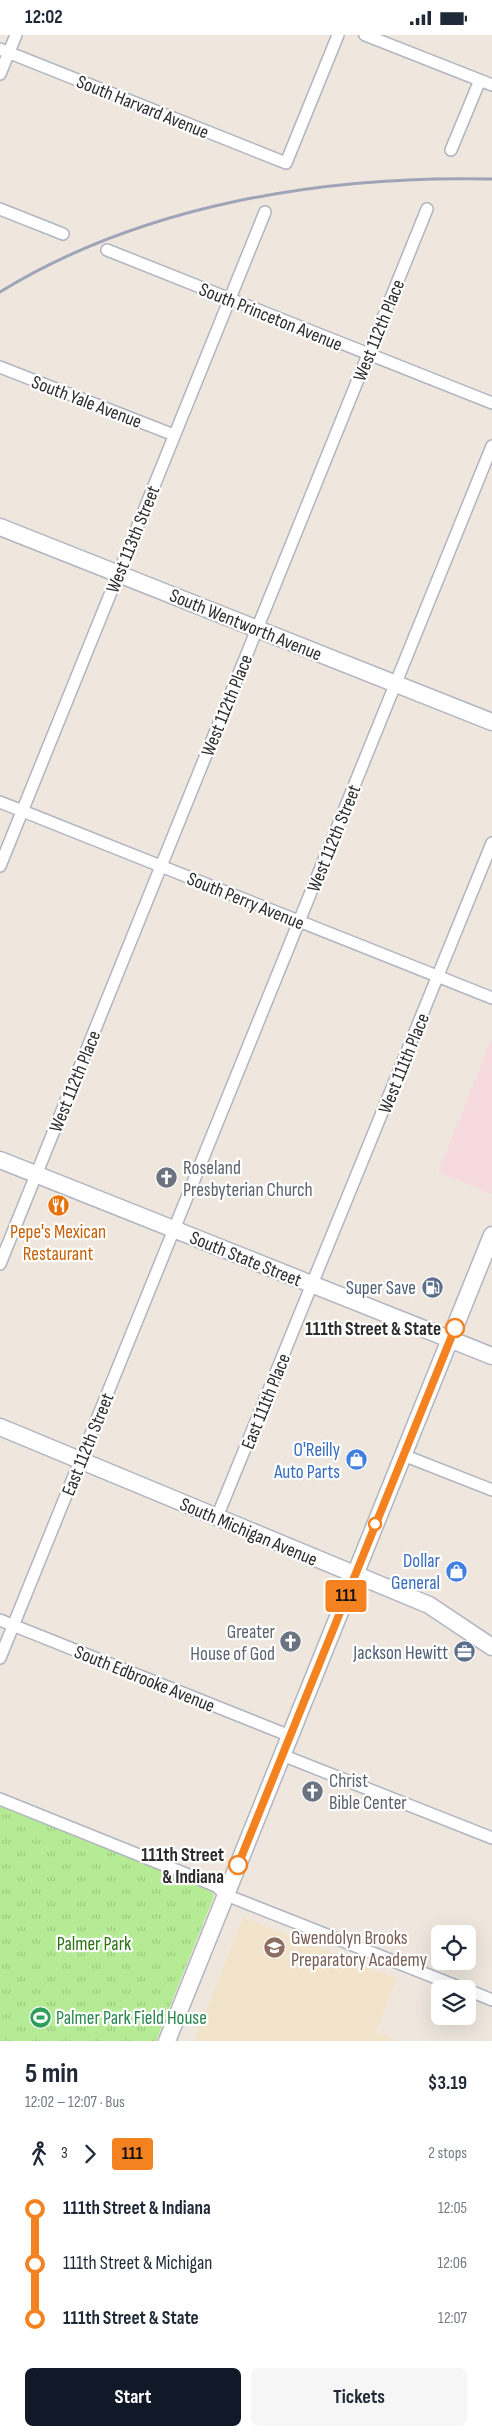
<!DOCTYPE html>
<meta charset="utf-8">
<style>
body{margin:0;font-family:"Sofia Sans Condensed",sans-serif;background:#f6f6f7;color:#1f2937;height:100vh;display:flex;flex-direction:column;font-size:19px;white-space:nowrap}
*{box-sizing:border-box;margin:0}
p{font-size:16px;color:#747a83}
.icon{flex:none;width:28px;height:28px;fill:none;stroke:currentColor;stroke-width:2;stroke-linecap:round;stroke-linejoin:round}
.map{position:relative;height:2006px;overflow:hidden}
.side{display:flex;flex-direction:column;background:#fff;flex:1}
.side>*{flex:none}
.badge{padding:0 10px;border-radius:4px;font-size:18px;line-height:32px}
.controls{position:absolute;left:431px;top:1890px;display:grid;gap:10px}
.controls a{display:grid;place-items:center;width:45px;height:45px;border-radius:8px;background:#fff;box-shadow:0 5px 20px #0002;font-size:25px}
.map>.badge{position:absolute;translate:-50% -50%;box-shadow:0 0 0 2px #fff}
.legs{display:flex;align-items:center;gap:8px;height:55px;padding:0 25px;font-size:16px}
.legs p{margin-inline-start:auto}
.headline{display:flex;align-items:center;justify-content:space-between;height:85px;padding:0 25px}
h1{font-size:28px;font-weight:700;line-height:38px}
.primary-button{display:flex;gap:10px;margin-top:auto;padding:10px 25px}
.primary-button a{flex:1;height:58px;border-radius:8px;background:#111827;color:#fff;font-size:20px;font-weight:700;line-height:58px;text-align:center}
.primary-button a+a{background:#f6f6f7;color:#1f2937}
ul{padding:0 25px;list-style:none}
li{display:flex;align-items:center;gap:18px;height:55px;font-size:19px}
li i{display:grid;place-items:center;width:8px;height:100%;margin:0 6px;background:currentColor}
li i::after{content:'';width:12px;height:12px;margin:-6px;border:4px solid;border-radius:50%;background:#fff}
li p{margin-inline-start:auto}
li:first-child i{background:linear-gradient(#0000 50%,currentColor 0)}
li:last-child i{background:linear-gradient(currentColor 50%,#0000 0)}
.status{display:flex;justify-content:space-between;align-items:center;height:35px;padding:0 25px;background:#fff;direction:ltr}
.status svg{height:14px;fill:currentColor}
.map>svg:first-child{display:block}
.education{fill:#f2e4cb}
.medical{fill:#f6dadd}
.park{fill:url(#park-tufts)}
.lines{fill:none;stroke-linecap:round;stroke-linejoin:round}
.street-casing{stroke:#b1b5c1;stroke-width:14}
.secondary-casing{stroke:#b1b5c1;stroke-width:19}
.street{stroke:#fff;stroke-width:11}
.secondary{stroke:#fff;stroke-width:16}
.rail{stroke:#9fa4b8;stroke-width:3}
.line-1-casing{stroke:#fff;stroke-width:11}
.line-1{stroke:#f58220;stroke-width:8}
.stop-1-dot{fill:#fff;stroke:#f58220;stroke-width:2.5}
.labels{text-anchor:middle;stroke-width:4.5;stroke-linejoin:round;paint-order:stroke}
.street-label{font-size:19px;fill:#2c2c2c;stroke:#fff}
.worship-label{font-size:19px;fill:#5b616d;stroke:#fff;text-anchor:start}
.food-label{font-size:19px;fill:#c56008;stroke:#fff}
.service-label{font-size:19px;fill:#4e5e75;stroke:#fff;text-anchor:end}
.stop-label{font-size:19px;font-weight:bold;fill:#2c2c2c;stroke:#fff;text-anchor:end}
.shop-label{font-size:19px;fill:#366cbe;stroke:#fff;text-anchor:end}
.education-label{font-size:19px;fill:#785e54;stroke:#fff;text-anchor:start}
.park-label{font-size:19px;fill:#2b7213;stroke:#fff}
.leisure-label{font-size:19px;fill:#27864d;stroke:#fff;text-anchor:start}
</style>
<div class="status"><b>12:02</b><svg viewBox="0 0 49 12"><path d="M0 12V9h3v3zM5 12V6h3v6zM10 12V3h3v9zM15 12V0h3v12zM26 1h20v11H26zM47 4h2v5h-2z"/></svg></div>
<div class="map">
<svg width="492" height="2006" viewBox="0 0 492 2006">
<defs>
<pattern id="park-tufts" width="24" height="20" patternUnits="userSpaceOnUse" patternTransform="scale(1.25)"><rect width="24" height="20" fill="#b6eb95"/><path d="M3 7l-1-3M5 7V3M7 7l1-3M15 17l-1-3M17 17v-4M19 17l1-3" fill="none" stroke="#9dca81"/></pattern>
</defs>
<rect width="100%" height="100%" fill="#efe7dd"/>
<path class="education" d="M243,1882L397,1944L376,1997L398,2006H194Z"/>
<path class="medical" d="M492,1003V1159L438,1137Z"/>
<path class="park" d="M0,1770L211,1855L214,1861L211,1869L156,2006H0Z"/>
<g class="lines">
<defs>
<path id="street" d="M365,0L492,50
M0,14L286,128L338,0
M0,39L16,0
M451,115L480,45
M0,174L63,199
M107,215L492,368
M0,332L174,400
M0,767L492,963
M0,831L265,177
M0,1229L427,174
M403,1420L492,1455
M217,1482L492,808
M0,1585L290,1701
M0,1623L492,411
M282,1720L492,1803
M0,1764L216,1851L226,1860L464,1954
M468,1955L492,1965"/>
<path id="secondary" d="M0,492L492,687
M0,1125L492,1321
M0,1392L429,1570L492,1612
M167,2006L492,1200"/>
</defs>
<use href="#street" class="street-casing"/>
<use href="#secondary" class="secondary-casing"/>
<use href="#street" class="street"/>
<use href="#secondary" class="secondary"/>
<path class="rail" d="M0,257C143,169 326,140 492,144"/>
</g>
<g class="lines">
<defs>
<path id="line-1" d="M238,1830L455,1293"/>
</defs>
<use href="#line-1" class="line-1-casing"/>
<use href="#line-1" class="line-1"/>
</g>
<defs>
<symbol id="church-disc" viewBox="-11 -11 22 22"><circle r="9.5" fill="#6b7280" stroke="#fff"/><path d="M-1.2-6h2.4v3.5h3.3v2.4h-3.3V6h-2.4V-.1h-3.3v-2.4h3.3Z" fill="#fff"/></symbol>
<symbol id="restaurant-disc" viewBox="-11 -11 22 22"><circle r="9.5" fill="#e8710a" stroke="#fff"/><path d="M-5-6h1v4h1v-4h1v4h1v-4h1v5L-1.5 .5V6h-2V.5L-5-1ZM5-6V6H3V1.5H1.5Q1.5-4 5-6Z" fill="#fff"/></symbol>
<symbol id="fuel-disc" viewBox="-11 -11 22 22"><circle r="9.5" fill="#5c6f8a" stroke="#fff"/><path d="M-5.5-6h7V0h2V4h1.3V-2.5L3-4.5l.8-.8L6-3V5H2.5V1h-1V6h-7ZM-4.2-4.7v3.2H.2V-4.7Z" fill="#fff"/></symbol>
<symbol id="shop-disc" viewBox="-11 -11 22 22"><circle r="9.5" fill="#3f7fe0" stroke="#fff"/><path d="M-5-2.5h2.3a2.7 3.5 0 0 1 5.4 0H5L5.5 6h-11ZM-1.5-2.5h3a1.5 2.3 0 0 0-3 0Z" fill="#fff"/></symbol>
<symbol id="office-disc" viewBox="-11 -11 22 22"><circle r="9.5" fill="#5c6f8a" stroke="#fff"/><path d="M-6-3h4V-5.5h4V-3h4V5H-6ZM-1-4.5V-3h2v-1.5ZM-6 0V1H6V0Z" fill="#fff"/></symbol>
<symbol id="school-disc" viewBox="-11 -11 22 22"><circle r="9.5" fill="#8d6e63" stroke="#fff"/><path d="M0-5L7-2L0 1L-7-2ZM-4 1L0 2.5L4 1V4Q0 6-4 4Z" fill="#fff"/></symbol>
<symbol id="stadium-disc" viewBox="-11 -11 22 22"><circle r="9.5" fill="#2e9e5b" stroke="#fff"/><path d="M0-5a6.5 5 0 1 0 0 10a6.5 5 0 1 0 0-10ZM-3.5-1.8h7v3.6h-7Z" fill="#fff"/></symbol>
</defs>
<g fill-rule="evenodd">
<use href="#church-disc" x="154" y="1130" width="25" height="25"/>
<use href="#restaurant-disc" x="46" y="1158" width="25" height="25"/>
<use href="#fuel-disc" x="420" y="1240" width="25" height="25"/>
<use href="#shop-disc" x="344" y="1412" width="25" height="25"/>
<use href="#shop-disc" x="444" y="1524" width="25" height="25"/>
<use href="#church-disc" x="278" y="1594" width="25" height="25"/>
<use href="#office-disc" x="452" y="1604" width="25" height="25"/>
<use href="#church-disc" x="300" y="1744" width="25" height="25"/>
<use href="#school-disc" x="262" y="1900" width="25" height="25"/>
<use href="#stadium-disc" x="28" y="1970" width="25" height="25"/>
</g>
<g class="stop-1-dot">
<circle cx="455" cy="1293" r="9"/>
<circle cx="375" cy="1489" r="6"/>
<circle cx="238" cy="1830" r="9"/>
</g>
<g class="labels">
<g class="street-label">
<text transform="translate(143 71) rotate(22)" y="7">South Harvard Avenue</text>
<text transform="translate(271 281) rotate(22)" y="7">South Princeton Avenue</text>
<text transform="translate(378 295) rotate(-68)" y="7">West 112th Place</text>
<text transform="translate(87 366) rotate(21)" y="7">South Yale Avenue</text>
<text transform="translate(132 504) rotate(-68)" y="7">West 113th Street</text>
<text transform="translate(246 589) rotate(22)" y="7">South Wentworth Avenue</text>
<text transform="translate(226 670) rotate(-68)" y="7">West 112th Place</text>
<text transform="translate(333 803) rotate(-68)" y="7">West 112th Street</text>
<text transform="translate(246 865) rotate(22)" y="7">South Perry Avenue</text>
<text transform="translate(403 1028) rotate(-68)" y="7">West 111th Place</text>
<text transform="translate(74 1046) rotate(-68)" y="7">West 112th Place</text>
<text transform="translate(246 1223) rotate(22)" y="7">South State Street</text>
<text transform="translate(265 1366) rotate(-68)" y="7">East 111th Place</text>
<text transform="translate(87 1409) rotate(-68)" y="7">East 112th Street</text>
<text transform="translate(249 1496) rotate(23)" y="7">South Michigan Avenue</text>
<text transform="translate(145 1643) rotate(22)" y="7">South Edbrooke Avenue</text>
</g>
<g class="worship-label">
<text x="183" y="1139">Roseland<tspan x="183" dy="22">Presbyterian Church</tspan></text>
<text x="275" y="1603" text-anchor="end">Greater<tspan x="275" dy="22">House of God</tspan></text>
<text x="329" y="1752">Christ<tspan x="329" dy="22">Bible Center</tspan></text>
</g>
<g class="food-label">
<text x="58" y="1203">Pepe's Mexican<tspan x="58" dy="22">Restaurant</tspan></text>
</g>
<g class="service-label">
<text x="416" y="1259">Super Save</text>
<text x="448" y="1624">Jackson Hewitt</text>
</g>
<g class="stop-label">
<text x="441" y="1300">111th Street &amp; State</text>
<text x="224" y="1826">111th Street<tspan x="224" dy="22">&amp; Indiana</tspan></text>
</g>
<g class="shop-label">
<text x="340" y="1421">O'Reilly<tspan x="340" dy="22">Auto Parts</tspan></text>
<text x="440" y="1532">Dollar<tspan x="440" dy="22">General</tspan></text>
</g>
<g class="education-label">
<text x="291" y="1909">Gwendolyn Brooks<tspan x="291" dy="22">Preparatory Academy</tspan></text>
</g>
<g class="park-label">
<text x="94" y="1915">Palmer Park</text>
</g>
<g class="leisure-label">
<text x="56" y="1989">Palmer Park Field House</text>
</g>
</g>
</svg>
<div class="controls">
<a><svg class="icon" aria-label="locate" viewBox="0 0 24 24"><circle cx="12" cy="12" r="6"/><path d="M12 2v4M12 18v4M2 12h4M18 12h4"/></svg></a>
<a><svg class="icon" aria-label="layers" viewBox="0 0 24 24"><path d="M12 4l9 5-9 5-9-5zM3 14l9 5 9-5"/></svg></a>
</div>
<b class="badge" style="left:346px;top:1561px;background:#f58220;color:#111">111</b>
</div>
<section class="side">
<div class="headline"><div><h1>5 min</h1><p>12:02 – 12:07 · Bus</p></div><b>$3.19</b></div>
<div class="legs"><svg class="icon" aria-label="walk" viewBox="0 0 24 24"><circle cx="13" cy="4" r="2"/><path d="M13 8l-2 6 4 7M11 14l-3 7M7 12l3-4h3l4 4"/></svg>3<svg class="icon" aria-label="forward" viewBox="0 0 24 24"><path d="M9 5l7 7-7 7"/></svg><b class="badge" style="background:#f58220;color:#111">111</b><p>2 stops</p></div>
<ul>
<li><i style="color:#f58220"></i><b>111th Street &amp; Indiana</b><p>12:05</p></li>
<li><i style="color:#f58220"></i><span>111th Street &amp; Michigan</span><p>12:06</p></li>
<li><i style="color:#f58220"></i><b>111th Street &amp; State</b><p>12:07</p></li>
</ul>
<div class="primary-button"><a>Start</a><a>Tickets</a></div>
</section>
